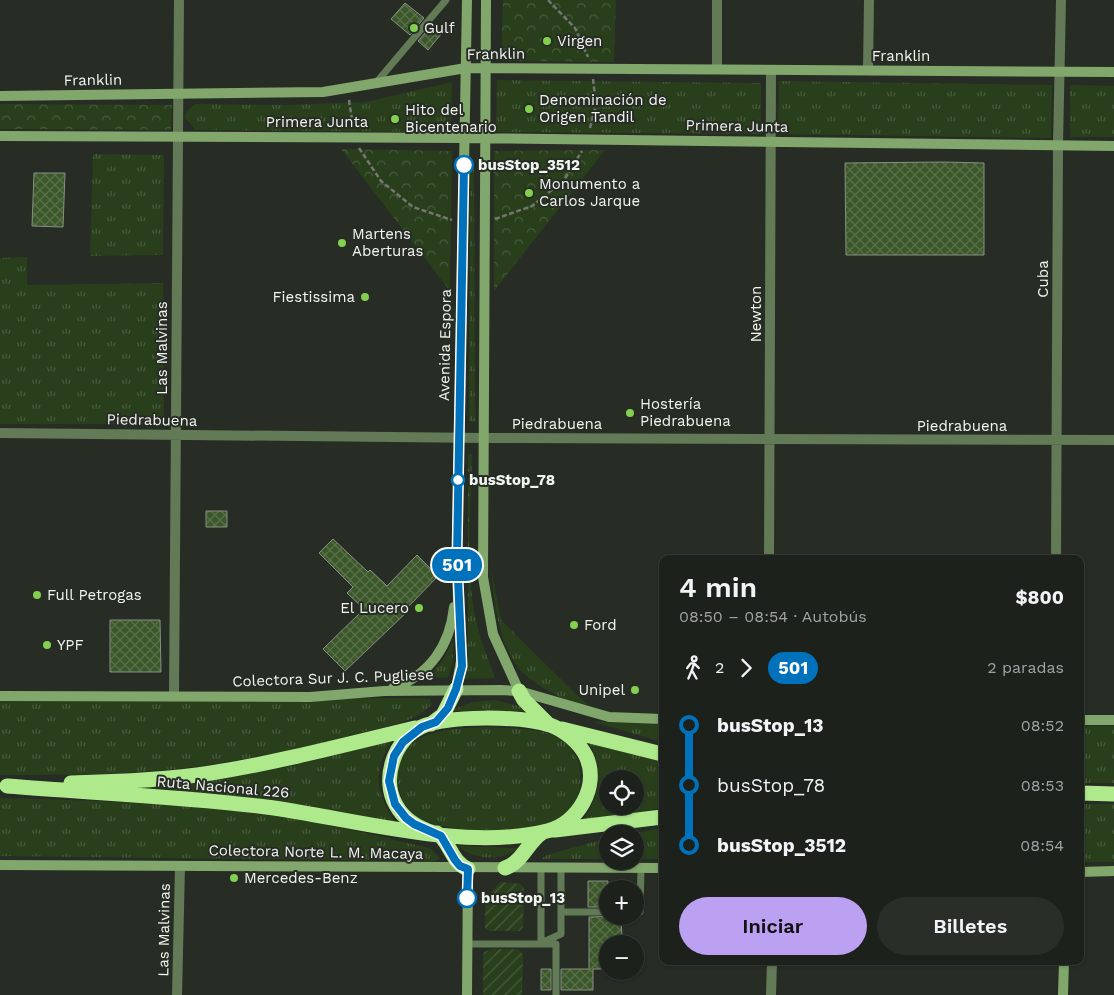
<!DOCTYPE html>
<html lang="es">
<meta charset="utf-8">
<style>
body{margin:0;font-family:"Work Sans",sans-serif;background:#2a2e29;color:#f1f3f6;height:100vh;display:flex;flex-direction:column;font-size:19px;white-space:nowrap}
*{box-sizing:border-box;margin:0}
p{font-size:16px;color:#a0a3a3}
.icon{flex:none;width:28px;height:28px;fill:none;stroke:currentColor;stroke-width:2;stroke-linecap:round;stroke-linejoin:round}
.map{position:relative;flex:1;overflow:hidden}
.sheet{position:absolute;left:659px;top:555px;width:425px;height:410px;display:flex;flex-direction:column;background:#1d211c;border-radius:10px;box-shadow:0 1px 4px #0004,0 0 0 1px #3b3e3b}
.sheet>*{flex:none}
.badge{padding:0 10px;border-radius:16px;font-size:18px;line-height:32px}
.buttons{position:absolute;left:599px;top:770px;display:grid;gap:10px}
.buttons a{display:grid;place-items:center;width:45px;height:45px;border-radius:50%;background:#1d211c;box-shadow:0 1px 4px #0004,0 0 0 1px #3b3e3b;font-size:25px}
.map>.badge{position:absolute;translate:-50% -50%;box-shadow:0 0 0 2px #fff}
.legs{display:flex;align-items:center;gap:8px;height:55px;padding:0 20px;font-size:16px}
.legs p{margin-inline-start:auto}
.summary{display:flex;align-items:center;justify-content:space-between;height:85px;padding:0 20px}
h1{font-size:28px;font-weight:600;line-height:38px}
.button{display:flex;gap:10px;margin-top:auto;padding:10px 20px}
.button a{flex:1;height:58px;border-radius:30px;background:#bca0f2;color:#111;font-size:20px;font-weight:600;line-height:58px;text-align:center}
.button a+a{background:#2a2e29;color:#f1f3f6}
ul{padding:0 20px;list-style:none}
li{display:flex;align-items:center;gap:18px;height:60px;font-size:19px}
li i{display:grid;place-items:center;width:8px;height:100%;margin:0 6px;background:currentColor}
li i::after{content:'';width:12px;height:12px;margin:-6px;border:4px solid;border-radius:50%;background:#1d211c}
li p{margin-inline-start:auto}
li:first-child i{background:linear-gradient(#0000 50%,currentColor 0)}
li:last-child i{background:linear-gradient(currentColor 50%,#0000 0)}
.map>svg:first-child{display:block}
.grass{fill:url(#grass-tufts);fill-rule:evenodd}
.forest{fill:url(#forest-crowns)}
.garden{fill:url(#garden-furrows)}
.building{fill:url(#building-cross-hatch);stroke:#888e85}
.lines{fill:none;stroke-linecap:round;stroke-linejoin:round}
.path{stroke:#727771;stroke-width:2.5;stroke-dasharray:5 2.5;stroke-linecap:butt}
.lane{stroke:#627a55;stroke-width:7}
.street{stroke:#627a55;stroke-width:10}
.secondary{stroke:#81a76c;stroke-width:10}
.highway{stroke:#aeea8c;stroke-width:15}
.line-1-casing{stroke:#fff;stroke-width:11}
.line-1{stroke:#0072bc;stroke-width:8}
.poi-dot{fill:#83d04f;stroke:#272c25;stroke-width:2}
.stop-1-dot{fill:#fff;stroke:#0072bc;stroke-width:2.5}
.labels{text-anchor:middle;stroke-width:4;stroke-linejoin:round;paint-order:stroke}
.poi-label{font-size:15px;fill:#f1f5f0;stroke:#272c25;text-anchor:start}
.street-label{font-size:15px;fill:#f1f5f0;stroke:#272c25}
.stop-label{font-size:15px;font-weight:bold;fill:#f1f5f0;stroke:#272c25;text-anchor:start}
</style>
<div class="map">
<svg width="1114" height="995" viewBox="0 0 1114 995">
<defs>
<pattern id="grass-tufts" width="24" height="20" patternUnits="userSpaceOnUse" patternTransform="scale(1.25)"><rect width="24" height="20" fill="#293f1c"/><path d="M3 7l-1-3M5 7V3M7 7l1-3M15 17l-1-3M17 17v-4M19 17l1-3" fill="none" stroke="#485b3d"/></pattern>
<pattern id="forest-crowns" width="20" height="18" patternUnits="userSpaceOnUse" patternTransform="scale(1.25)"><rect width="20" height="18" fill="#293f1c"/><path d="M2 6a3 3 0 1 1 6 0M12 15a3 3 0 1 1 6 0" fill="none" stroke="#485b3d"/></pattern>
<pattern id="garden-furrows" width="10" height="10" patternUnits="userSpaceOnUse" patternTransform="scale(1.25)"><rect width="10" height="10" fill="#293f1c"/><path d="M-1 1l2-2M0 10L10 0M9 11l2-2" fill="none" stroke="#485b3d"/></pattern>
<pattern id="building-cross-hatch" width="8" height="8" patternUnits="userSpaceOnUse" patternTransform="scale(1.25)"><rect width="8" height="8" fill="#3c582b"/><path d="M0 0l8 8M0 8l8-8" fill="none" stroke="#59714a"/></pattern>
</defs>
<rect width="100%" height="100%" fill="#272c25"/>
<path class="grass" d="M497,80L761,83V134L496,132Z
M779,81L1052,85L1051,138L778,134Z
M452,82L451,132L196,130L185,118L187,111L195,104L284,105L366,102Z
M1070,85L1114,86V137H1070Z
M93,154L164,155L163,255L90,256Z
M470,162H474L475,422L469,421Z
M27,257V285L163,283L164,424H0V258Z
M468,454H472C471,507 465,564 475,616C479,637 488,658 495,678L463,679L468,653Z
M492,573L501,620L581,699L588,704C577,706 566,700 556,695C544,688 531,681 521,671C501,649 493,602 492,573Z
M453,641V662L448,678L429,677L443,660Z
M421,698L430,699L432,704C416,723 382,727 360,733C310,747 258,757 208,765C140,775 69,775 0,775V700Z
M495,700L519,706L529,711H450L472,702Z
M594,722L662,724V742Z
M1080,726H1114V783H1080Z
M494,727C513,729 537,728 555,736C588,751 590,802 557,819C528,834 442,835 416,816C405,808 400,796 398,783C392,727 456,728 494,727Z
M587,740L662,761V808L582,822C600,796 606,768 587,740ZM608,779H635V806H608Z
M391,741C372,777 376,790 395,823L123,788L228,777L283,768Z
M0,798C84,800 170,803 254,813C310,820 366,833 421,846L431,849L440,858L435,861L0,856Z
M1080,804H1114V862H1080Z
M662,828V859H635V834H631Z
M607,838V859H541L547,855Z
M457,846L519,848C499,862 476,860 457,846Z"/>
<path class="forest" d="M503,0H616L614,62L501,61Z
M0,104L172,105L171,130L0,129Z
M341,149L452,151L450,291Z
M605,150L494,291V151Z"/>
<path class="garden" d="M500,882L521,884L524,888L523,927L520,931H489L485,928V899Z
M492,949H518L523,954L522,995H483V957L484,952Z"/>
<path class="building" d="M405,3L424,18L410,35L391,19Z
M432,25L442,33L428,50L418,41Z
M943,162L984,163V255H846L845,163Z
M34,173H65L63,227L32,226Z
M206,511H227V527H206Z
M333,539L368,572L370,570L387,586L417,555L438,576L408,607L410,609L345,671L323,649L364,609L347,593L353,587L319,553Z
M110,620H160L161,672H110Z
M588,881H608V907H588Z
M621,916L622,939H618V944H608V969H593V990H561V969H589V917Z
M541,969H551V990H541Z"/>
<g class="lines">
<path class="path" d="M548,0L575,28L588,57
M349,100L353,126
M590,128L596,105L593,79
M359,148L381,181L413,207L452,220
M495,219L532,206L564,180L582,151"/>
<path class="lane" d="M375,84L446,0
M541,868V943L561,934V868
M561,912H608
M635,912H640L641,868
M467,944H556V995"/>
<path class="street" d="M717,69V0
M868,70L869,0
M0,433L485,438L1114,440
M769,559L771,70
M1056,559L1058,145L1061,0
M174,696L179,0
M177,995L180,866
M771,995L772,961"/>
<path class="secondary" d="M486,0L483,577L493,634L519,691
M0,96L323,92L466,68L1114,72
M0,136L464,138L1114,146
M393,688C430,675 450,645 454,607
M456,689L462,655L458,602L457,557L467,0
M0,696L310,697L384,691L501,690L519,691L609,717L662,719
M1080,720H1114
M0,865L662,868
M1080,872L1114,871
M467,995L468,869
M1063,995L1064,961"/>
<path class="highway" d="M519,691L524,700L548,724
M431,724L443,715L456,689
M562,729L662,754
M71,783C118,782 165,780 211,773C280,762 348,744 415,728
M7,786C93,793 180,796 266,807C351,818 463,852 547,831C578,824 600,786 586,756C579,742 564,730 550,725C522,716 448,715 421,727C394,740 381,779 396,805C404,820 418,828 434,833
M1080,793L1114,794
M555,830L662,817
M437,833C451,843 451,862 468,869
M505,868C522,863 528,841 543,832"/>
</g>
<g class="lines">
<defs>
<path id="line-1" d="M464,165L457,557L462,666L456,689L448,708L436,722L422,727L403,742L394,756L389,781L395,804L406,818L414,824L441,836L455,860L460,866L468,869L467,898"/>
</defs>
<use href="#line-1" class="line-1-casing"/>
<use href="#line-1" class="line-1"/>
</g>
<g class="poi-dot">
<circle cx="414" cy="28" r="5"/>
<circle cx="547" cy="41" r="5"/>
<circle cx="529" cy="109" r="5"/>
<circle cx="395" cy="119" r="5"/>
<circle cx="529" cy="193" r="5"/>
<circle cx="342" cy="243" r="5"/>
<circle cx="365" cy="297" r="5"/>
<circle cx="630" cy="413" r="5"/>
<circle cx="37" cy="595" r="5"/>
<circle cx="419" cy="608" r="5"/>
<circle cx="574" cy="625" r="5"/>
<circle cx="47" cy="645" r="5"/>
<circle cx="635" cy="690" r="5"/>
<circle cx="234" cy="878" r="5"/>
</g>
<g class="stop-1-dot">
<circle cx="464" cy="165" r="9"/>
<circle cx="458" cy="480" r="6"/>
<circle cx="467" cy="898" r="9"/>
</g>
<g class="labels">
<g class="poi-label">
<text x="424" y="33">Gulf</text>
<text x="557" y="46">Virgen</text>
<text x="539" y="105">Denominación de<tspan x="539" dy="17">Origen Tandil</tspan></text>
<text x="405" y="115">Hito del<tspan x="405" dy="17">Bicentenario</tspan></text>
<text x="539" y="189">Monumento a<tspan x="539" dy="17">Carlos Jarque</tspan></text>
<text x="352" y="239">Martens<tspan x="352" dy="17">Aberturas</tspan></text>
<text x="355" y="302" text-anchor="end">Fiestissima</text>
<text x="640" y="409">Hostería<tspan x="640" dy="17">Piedrabuena</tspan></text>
<text x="47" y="600">Full Petrogas</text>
<text x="409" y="613" text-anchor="end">El Lucero</text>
<text x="584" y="630">Ford</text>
<text x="57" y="650">YPF</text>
<text x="625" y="695" text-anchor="end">Unipel</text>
<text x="244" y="883">Mercedes-Benz</text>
</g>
<g class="street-label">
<text transform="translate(496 54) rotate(-1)" y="5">Franklin</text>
<text x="901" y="61">Franklin</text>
<text transform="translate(93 80) rotate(-1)" y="5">Franklin</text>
<text x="317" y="127">Primera Junta</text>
<text transform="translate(737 126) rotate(1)" y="5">Primera Junta</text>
<text transform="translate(1043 279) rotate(-90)" y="5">Cuba</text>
<text transform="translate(756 314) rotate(-90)" y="5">Newton</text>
<text transform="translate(445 345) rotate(-89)" y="5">Avenida Espora</text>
<text transform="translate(162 348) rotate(-90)" y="5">Las Malvinas</text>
<text transform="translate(152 420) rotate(1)" y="5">Piedrabuena</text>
<text x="557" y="429">Piedrabuena</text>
<text x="962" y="431">Piedrabuena</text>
<text transform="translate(333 678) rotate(-2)" y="5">Colectora Sur J. C. Pugliese</text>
<text transform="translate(223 787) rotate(5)" y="5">Ruta Nacional 226</text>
<text transform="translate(316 852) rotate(1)" y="5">Colectora Norte L. M. Macaya</text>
<text transform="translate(164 930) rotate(-89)" y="5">Las Malvinas</text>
</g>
<g class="stop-label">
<text x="478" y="170">busStop_3512</text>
<text x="469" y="485">busStop_78</text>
<text x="481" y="903">busStop_13</text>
</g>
</g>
</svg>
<div class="buttons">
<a><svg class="icon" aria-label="locate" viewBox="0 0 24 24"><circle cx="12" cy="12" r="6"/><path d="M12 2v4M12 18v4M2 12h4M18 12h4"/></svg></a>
<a><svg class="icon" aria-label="layers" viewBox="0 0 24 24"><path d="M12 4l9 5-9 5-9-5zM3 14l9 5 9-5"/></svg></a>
<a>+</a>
<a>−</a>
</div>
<b class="badge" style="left:457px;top:565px;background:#0072bc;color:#fff">501</b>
<section class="sheet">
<div class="summary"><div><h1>4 min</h1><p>08:50 – 08:54 · Autobús</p></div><b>$800</b></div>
<div class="legs"><svg class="icon" aria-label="walk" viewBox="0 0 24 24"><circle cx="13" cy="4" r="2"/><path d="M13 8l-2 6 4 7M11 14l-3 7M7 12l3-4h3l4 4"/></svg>2<svg class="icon" aria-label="forward" viewBox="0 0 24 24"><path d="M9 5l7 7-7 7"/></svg><b class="badge" style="background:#0072bc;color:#fff">501</b><p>2 paradas</p></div>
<ul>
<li><i style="color:#0072bc"></i><b>busStop_13</b><p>08:52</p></li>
<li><i style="color:#0072bc"></i><span>busStop_78</span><p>08:53</p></li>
<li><i style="color:#0072bc"></i><b>busStop_3512</b><p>08:54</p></li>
</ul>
<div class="button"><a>Iniciar</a><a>Billetes</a></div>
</section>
</div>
